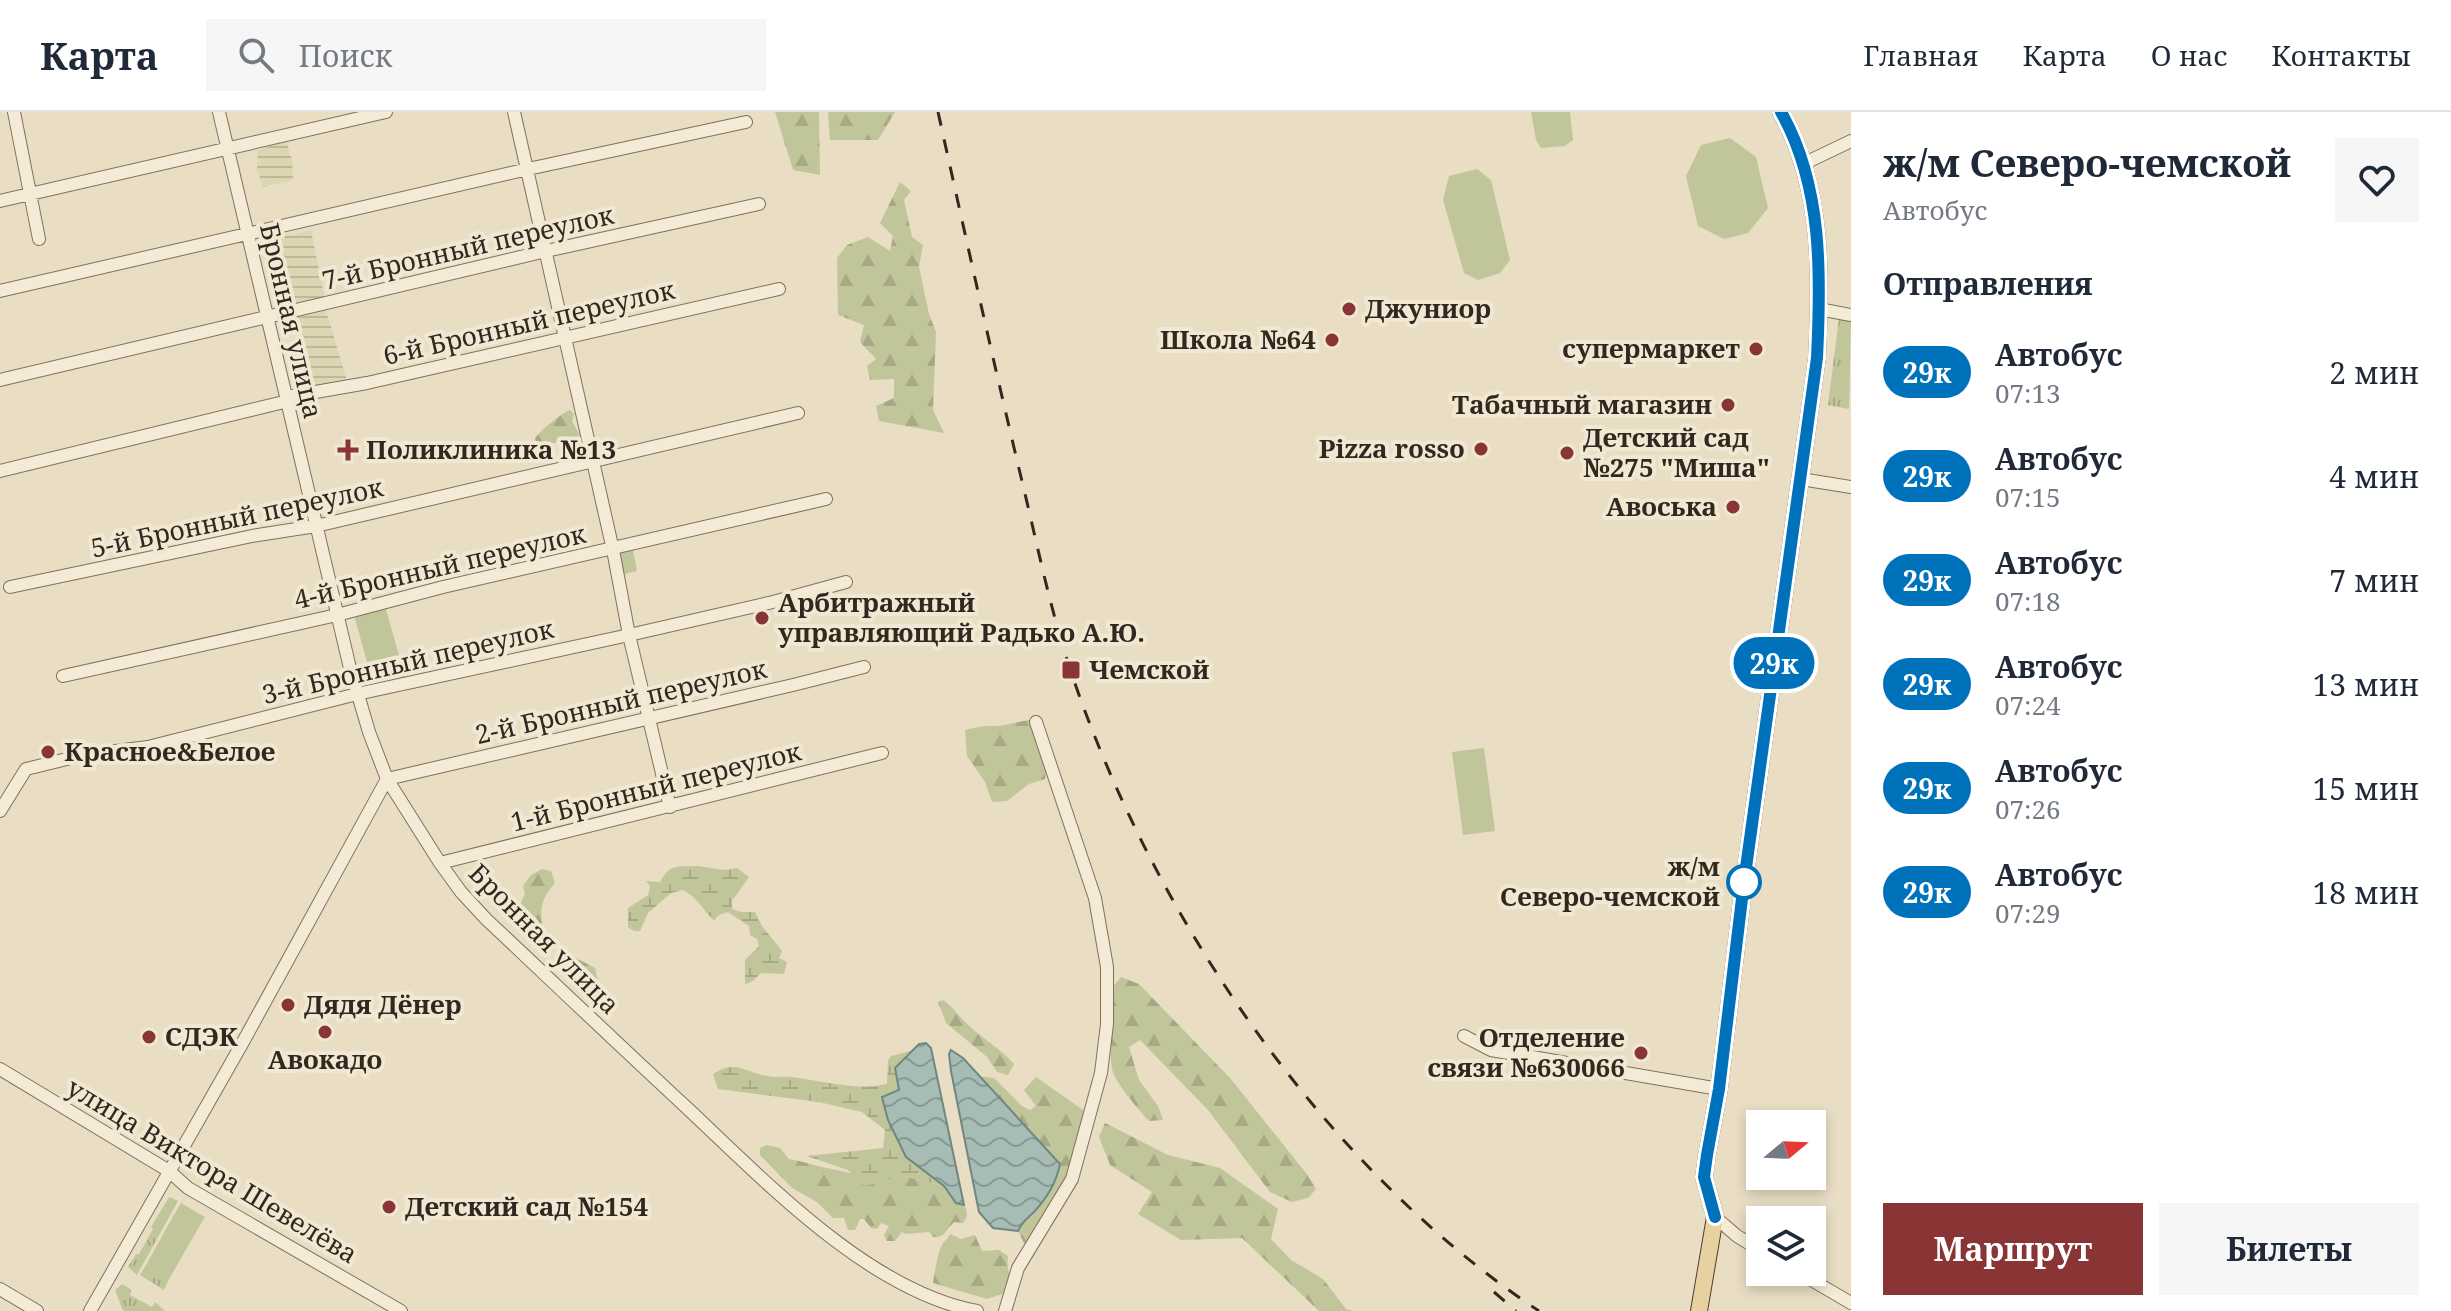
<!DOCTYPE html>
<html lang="ru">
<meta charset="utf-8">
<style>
body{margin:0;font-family:"Noto Serif",serif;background:#f6f6f7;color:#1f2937;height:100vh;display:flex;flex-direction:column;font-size:30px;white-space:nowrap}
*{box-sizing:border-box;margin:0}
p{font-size:26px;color:#747a83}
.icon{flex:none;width:44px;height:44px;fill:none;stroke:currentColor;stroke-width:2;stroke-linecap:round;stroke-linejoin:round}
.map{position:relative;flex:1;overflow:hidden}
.drawer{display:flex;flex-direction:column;background:#fff;width:600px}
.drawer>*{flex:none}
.badge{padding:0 16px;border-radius:26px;font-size:28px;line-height:52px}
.needle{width:52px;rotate:71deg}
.controls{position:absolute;left:1746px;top:998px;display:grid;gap:16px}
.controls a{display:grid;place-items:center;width:80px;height:80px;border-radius:0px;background:#fff;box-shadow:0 4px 12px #0003;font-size:40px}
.map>.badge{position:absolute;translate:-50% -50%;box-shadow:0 0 0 4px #fff}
h2{padding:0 32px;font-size:30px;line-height:72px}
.round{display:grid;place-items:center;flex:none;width:84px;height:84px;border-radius:0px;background:#f6f6f7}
.head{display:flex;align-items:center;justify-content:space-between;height:136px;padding:0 32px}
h1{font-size:38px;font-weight:700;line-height:60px}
.primary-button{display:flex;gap:16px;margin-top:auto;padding:16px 32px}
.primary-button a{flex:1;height:92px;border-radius:0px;background:#893435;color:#fff;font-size:32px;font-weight:700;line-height:92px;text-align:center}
.primary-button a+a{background:#f6f6f7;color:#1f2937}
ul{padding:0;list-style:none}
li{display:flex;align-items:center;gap:24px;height:104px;padding:0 32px}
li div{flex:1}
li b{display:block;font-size:30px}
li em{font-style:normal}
li .badge{min-width:88px;font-weight:700;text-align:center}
header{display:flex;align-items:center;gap:48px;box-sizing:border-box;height:112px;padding:0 40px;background:#fff;border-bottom:2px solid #e0e1e3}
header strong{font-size:38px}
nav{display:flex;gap:44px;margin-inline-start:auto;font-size:28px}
.search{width:560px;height:72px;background:#f6f6f7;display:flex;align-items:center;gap:20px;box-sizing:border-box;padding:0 28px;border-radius:0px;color:#747a83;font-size:30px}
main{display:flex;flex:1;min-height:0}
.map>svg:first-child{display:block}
.farmland{fill:url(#farmland-rules)}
.grass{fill:url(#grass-tufts)}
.forest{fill:url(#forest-firs)}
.wetland{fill:url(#wetland-marsh)}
.green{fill:#c1c59a}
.water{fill:url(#water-waves);stroke:#6e8982;stroke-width:2}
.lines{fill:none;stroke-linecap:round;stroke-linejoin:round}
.minor-casing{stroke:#81705d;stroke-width:14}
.major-casing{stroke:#4f3f31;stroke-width:18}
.minor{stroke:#f4ebd7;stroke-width:12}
.major{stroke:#e8d1a0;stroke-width:16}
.rail{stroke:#33281f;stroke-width:3;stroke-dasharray:14 14;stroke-linecap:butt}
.line-casing{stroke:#fff;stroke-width:18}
.line{stroke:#0072bc;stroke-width:12}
.poi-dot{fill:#893435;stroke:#f1e8d3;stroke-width:3}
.stop-dot{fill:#fff;stroke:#0072bc;stroke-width:4}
.labels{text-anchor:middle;stroke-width:8;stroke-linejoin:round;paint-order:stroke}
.street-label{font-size:26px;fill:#33281f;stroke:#f1e8d3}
.poi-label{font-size:26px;font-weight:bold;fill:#33281f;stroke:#f1e8d3;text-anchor:start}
.stop-label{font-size:26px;font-weight:bold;fill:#33281f;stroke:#f1e8d3;text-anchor:end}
</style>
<header>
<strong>Карта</strong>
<div class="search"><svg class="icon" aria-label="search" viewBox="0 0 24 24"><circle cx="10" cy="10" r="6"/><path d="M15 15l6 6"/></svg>Поиск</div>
<nav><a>Главная</a><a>Карта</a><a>О нас</a><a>Контакты</a></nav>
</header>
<main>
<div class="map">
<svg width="1851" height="1199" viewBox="0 0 1851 1199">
<defs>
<pattern id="farmland-rules" width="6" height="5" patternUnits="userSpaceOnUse" patternTransform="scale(2)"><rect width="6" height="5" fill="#ddd6b3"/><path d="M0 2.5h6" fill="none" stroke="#beb89a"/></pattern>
<pattern id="grass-tufts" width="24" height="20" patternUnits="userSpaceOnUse" patternTransform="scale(2)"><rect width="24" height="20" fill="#c1c59a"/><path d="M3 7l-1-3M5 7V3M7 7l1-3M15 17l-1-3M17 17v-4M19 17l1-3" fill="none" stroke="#a6a984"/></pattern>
<pattern id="forest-firs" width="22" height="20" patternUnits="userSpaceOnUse" patternTransform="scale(2)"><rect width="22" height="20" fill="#c1c59a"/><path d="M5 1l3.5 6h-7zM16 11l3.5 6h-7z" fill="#a6a984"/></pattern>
<pattern id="wetland-marsh" width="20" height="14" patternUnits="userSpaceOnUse" patternTransform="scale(2)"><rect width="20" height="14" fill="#c1c59a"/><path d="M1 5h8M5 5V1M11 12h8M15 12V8" fill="none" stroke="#a6a984"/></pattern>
<pattern id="water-waves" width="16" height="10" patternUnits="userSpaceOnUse" patternTransform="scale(2)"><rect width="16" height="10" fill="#a6bcb5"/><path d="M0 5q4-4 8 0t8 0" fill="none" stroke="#889993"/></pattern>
</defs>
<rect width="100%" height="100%" fill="#e9ddc4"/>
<path class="farmland" d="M286,29L292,48L293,68L263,75L257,57L258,38Z
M311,118L325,187L289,196L274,134L277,126Z
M326,198L347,269L310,276L304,268L293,209L298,205Z"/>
<path class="grass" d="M1839,206L1851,208L1849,297L1828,293Z
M169,1085L178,1089L137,1163L128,1155L136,1142H139L153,1117L151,1115Z
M181,1091L205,1105L199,1115L175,1101Z
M146,1153L169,1167L164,1178L140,1163Z
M122,1172L132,1178L130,1183L152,1195L155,1190L165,1199H123L115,1178Z"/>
<path class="forest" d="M775,0H819L820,63L793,58Z
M828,0H895L878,28H830Z
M900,70L911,79L904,88L912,125L923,133L919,155L929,202L936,220L933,298L944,321L879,309L876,294L894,286V267L870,268L867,254L876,247L860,230L864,213L838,203L837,146L847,133L868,125L890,139L893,124L880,111Z
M570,298L574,302L572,309L580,324L575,326L576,331L583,339V344C572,346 568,336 561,329L542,334L536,331L535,326C540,319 563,300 570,298Z
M1030,608L1034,625L1049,652L1045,667L1029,672L1007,689L992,690L985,670L967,644L965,618C981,614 982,614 997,614C1005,614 1019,609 1030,608Z
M542,757L551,759L555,771C541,786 539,798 543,818L514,814L511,812L525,782L523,774L531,763Z
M570,843L595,856L598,869L591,874L583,870L580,860L568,859L565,847Z
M1121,865L1139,872L1230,966L1306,1061L1316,1077L1308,1086L1292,1090L1270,1080L1208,998L1140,928L1129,935L1139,968L1158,994L1163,1008L1149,1009C1139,998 1115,971 1112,957C1108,931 1115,906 1109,879Z
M943,888C954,896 956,901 965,910C981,926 999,935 1014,952L1008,963L997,960L987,945L946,911L938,890Z
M979,964L994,966L1022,994L1030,998L1036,994L1024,978L1036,965L1086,1000L1065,1074L1033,1129L1024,1131L1018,1119L1021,1111L1033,1101L1060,1052Z
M1105,1011L1168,1043L1220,1056L1278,1097L1271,1127L1291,1148L1323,1167L1346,1197L1353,1199H1319L1242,1126L1181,1128L1138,1102L1152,1080L1110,1053L1099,1025Z
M767,1033L780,1036L789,1047C803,1049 815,1054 827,1056C847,1060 865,1064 885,1070L899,1063L944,1074L956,1091L964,1093C968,1100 968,1105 963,1111L954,1110C946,1118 945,1126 933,1125L929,1120L905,1122L902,1120L895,1129H887L884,1123L889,1114L881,1111L877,1117L871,1116L864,1107H860L855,1118H848L844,1106H833L817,1090L792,1076L760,1043V1036Z
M950,1122L961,1127L975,1123L982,1139L999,1138L1008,1144C1006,1155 1011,1163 1010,1174L1002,1182L987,1187L933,1171C934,1163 938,1141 941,1135C943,1130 948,1127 950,1122Z"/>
<path class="wetland" d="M698,754L723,758L737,756L749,765L732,789V797L741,800H755L762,814L782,839L779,846L787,850L784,862L761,861L753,869L745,872V848L759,834L757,827L750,823L749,814L728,800L719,803L714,808C702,798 701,788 683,778L671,781L648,801L640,819H634L628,815V796L648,783L650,774L646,769L660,770C670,751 678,755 698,754Z
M914,938L895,956L899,978L883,985L906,1045L944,1074L899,1063L885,1070L864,1074L848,1058L807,1044L883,1036L885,1018L862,1000L819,990L718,977L713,962C737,947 743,960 767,964C775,966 784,964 792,965C822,969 857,979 887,972L888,949L891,944Z"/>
<path class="green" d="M1531,0H1570L1573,28L1565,34L1541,36L1536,28Z
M1730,26L1756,45L1768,96L1748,121L1724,127L1698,114L1686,64L1701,33Z
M1477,57L1491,68L1510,148L1500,161L1478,168L1464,161L1443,88L1449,64Z
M633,438L637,459L620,463L616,441Z
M385,494L406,568L374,575L354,503Z
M1484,636L1495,719L1463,723L1452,640Z
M175,1101L199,1115L169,1167L146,1153Z"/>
<path class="water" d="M926,931L931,936L964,1093L956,1091L944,1074L906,1045L888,1008L882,985L899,978L895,956L919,932Z
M951,938L963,946L1060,1052C1056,1071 1048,1084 1035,1099C1028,1106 1022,1109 1018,1119L993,1116L979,1100L951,959L949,942Z"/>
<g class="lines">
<defs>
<path id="minor" d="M14,0L39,127
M219,0L349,552L369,620L387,667L440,751L461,780L486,807C553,870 619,933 686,995C765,1069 869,1179 977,1199
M514,0L613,438L629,523L670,695
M1803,52L1851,29
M0,89L386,0
M0,179L528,57L746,10
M1819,197L1851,203
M0,268L546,139L759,92
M287,285L367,271L779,177
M0,359L288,289
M1801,367L1851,375
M10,475L252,424L316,414L798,301
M63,564L337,503L443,475L826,387
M387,667L793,573L864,555
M0,699L26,657L83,643L148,635L357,582L629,523L773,490L846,470
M440,751L882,641
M1464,924L1491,938L1719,977
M0,957L169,1059L188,1076L401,1199
M1715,1105L1737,1124L1760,1138
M1798,1160L1851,1191
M0,1177L37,1199
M90,1199L243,930L387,667
M1005,1199L1018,1156L1072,1067L1101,961L1107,912V855L1095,786L1036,610"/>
<path id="major" d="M1699,1199L1715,1105L1704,1065L1707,1043L1719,977L1744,770L1817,246C1821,163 1823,75 1781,0"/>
</defs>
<use href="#minor" class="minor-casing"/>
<use href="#major" class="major-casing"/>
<use href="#minor" class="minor"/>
<use href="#major" class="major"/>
<path class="rail" d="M938,0C965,122 992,244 1021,365C1037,431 1050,497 1071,560C1154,805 1322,1055 1539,1199
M1494,1180L1516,1199"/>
</g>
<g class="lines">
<defs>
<path id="line" d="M1715,1105L1704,1065L1707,1043L1719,977L1744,770L1817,246C1821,164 1823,74 1781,0"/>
</defs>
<use href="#line" class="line-casing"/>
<use href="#line" class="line"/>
</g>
<g class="poi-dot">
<circle cx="1349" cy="197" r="8"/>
<circle cx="1332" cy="228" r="8"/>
<circle cx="1756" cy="237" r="8"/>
<circle cx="1728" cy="293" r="8"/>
<circle cx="1481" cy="337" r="8"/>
<path d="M344 326h8v8h8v8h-8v8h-8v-8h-8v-8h8z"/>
<circle cx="1567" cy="341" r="8"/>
<circle cx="1733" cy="395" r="8"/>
<circle cx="762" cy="506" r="8"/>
<rect x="1061" y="548" width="20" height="20" rx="4"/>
<circle cx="48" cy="640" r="8"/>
<circle cx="288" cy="893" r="8"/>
<circle cx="325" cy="920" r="8"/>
<circle cx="149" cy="925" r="8"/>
<circle cx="1641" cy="941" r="8"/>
<circle cx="389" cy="1095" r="8"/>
</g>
<circle class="stop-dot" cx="1744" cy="770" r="16"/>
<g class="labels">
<g class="street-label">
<text transform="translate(468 136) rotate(-13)" y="9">7-й Бронный переулок</text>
<text transform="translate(291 209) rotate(77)" y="9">Бронная улица</text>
<text transform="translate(529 211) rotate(-13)" y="9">6-й Бронный переулок</text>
<text transform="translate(237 406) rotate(-12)" y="9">5-й Бронный переулок</text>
<text transform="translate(440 455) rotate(-13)" y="9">4-й Бронный переулок</text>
<text transform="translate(408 550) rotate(-13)" y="9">3-й Бронный переулок</text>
<text transform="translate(621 590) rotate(-13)" y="9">2-й Бронный переулок</text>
<text transform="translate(656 675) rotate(-14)" y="9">1-й Бронный переулок</text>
<text transform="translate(544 827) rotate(45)" y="9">Бронная улица</text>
<text transform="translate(212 1059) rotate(31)" y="9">улица Виктора Шевелёва</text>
</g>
<g class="poi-label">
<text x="1365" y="206">Джуниор</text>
<text x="1316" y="237" text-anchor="end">Школа №64</text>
<text x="1740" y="246" text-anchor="end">супермаркет</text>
<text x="1712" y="302" text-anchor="end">Табачный магазин</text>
<text x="1583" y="335">Детский сад<tspan x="1583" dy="30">№275 "Миша"</tspan></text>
<text x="1465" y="346" text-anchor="end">Pizza rosso</text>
<text x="366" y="347">Поликлиника №13</text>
<text x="1717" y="404" text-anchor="end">Авоська</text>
<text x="778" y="500">Арбитражный<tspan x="778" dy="30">управляющий Радько А.Ю.</tspan></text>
<text x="1089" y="567">Чемской</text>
<text x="64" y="649">Красное&amp;Белое</text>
<text x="304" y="902">Дядя Дёнер</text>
<text x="165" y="934">СДЭК</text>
<text x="1625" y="935" text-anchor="end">Отделение<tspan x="1625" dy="30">связи №630066</tspan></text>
<text x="325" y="957" text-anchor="middle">Авокадо</text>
<text x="405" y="1104">Детский сад №154</text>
</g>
<g class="stop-label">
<text x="1720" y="764">ж/м<tspan x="1720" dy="30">Северо-чемской</tspan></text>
</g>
</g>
</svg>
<div class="controls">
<a><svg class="needle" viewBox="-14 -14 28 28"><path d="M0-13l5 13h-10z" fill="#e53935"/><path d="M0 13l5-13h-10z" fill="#747a83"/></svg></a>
<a><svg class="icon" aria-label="layers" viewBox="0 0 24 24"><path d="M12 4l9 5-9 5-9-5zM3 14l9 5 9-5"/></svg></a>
</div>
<b class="badge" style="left:1774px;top:551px;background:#0072bc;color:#fff">29к</b>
</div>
<section class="drawer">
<div class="head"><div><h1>ж/м Северо-чемской</h1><p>Автобус</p></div><a class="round"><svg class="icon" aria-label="heart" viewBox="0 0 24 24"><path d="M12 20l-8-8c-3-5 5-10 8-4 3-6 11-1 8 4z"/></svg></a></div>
<h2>Отправления</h2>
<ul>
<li><span class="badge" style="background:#0072bc;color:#fff">29к</span><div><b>Автобус</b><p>07:13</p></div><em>2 мин</em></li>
<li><span class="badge" style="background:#0072bc;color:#fff">29к</span><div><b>Автобус</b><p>07:15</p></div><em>4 мин</em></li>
<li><span class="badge" style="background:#0072bc;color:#fff">29к</span><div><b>Автобус</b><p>07:18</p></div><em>7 мин</em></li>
<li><span class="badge" style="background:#0072bc;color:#fff">29к</span><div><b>Автобус</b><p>07:24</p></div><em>13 мин</em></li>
<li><span class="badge" style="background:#0072bc;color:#fff">29к</span><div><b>Автобус</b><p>07:26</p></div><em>15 мин</em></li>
<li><span class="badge" style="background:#0072bc;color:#fff">29к</span><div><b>Автобус</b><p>07:29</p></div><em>18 мин</em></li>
</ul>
<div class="primary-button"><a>Маршрут</a><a>Билеты</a></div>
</section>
</main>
